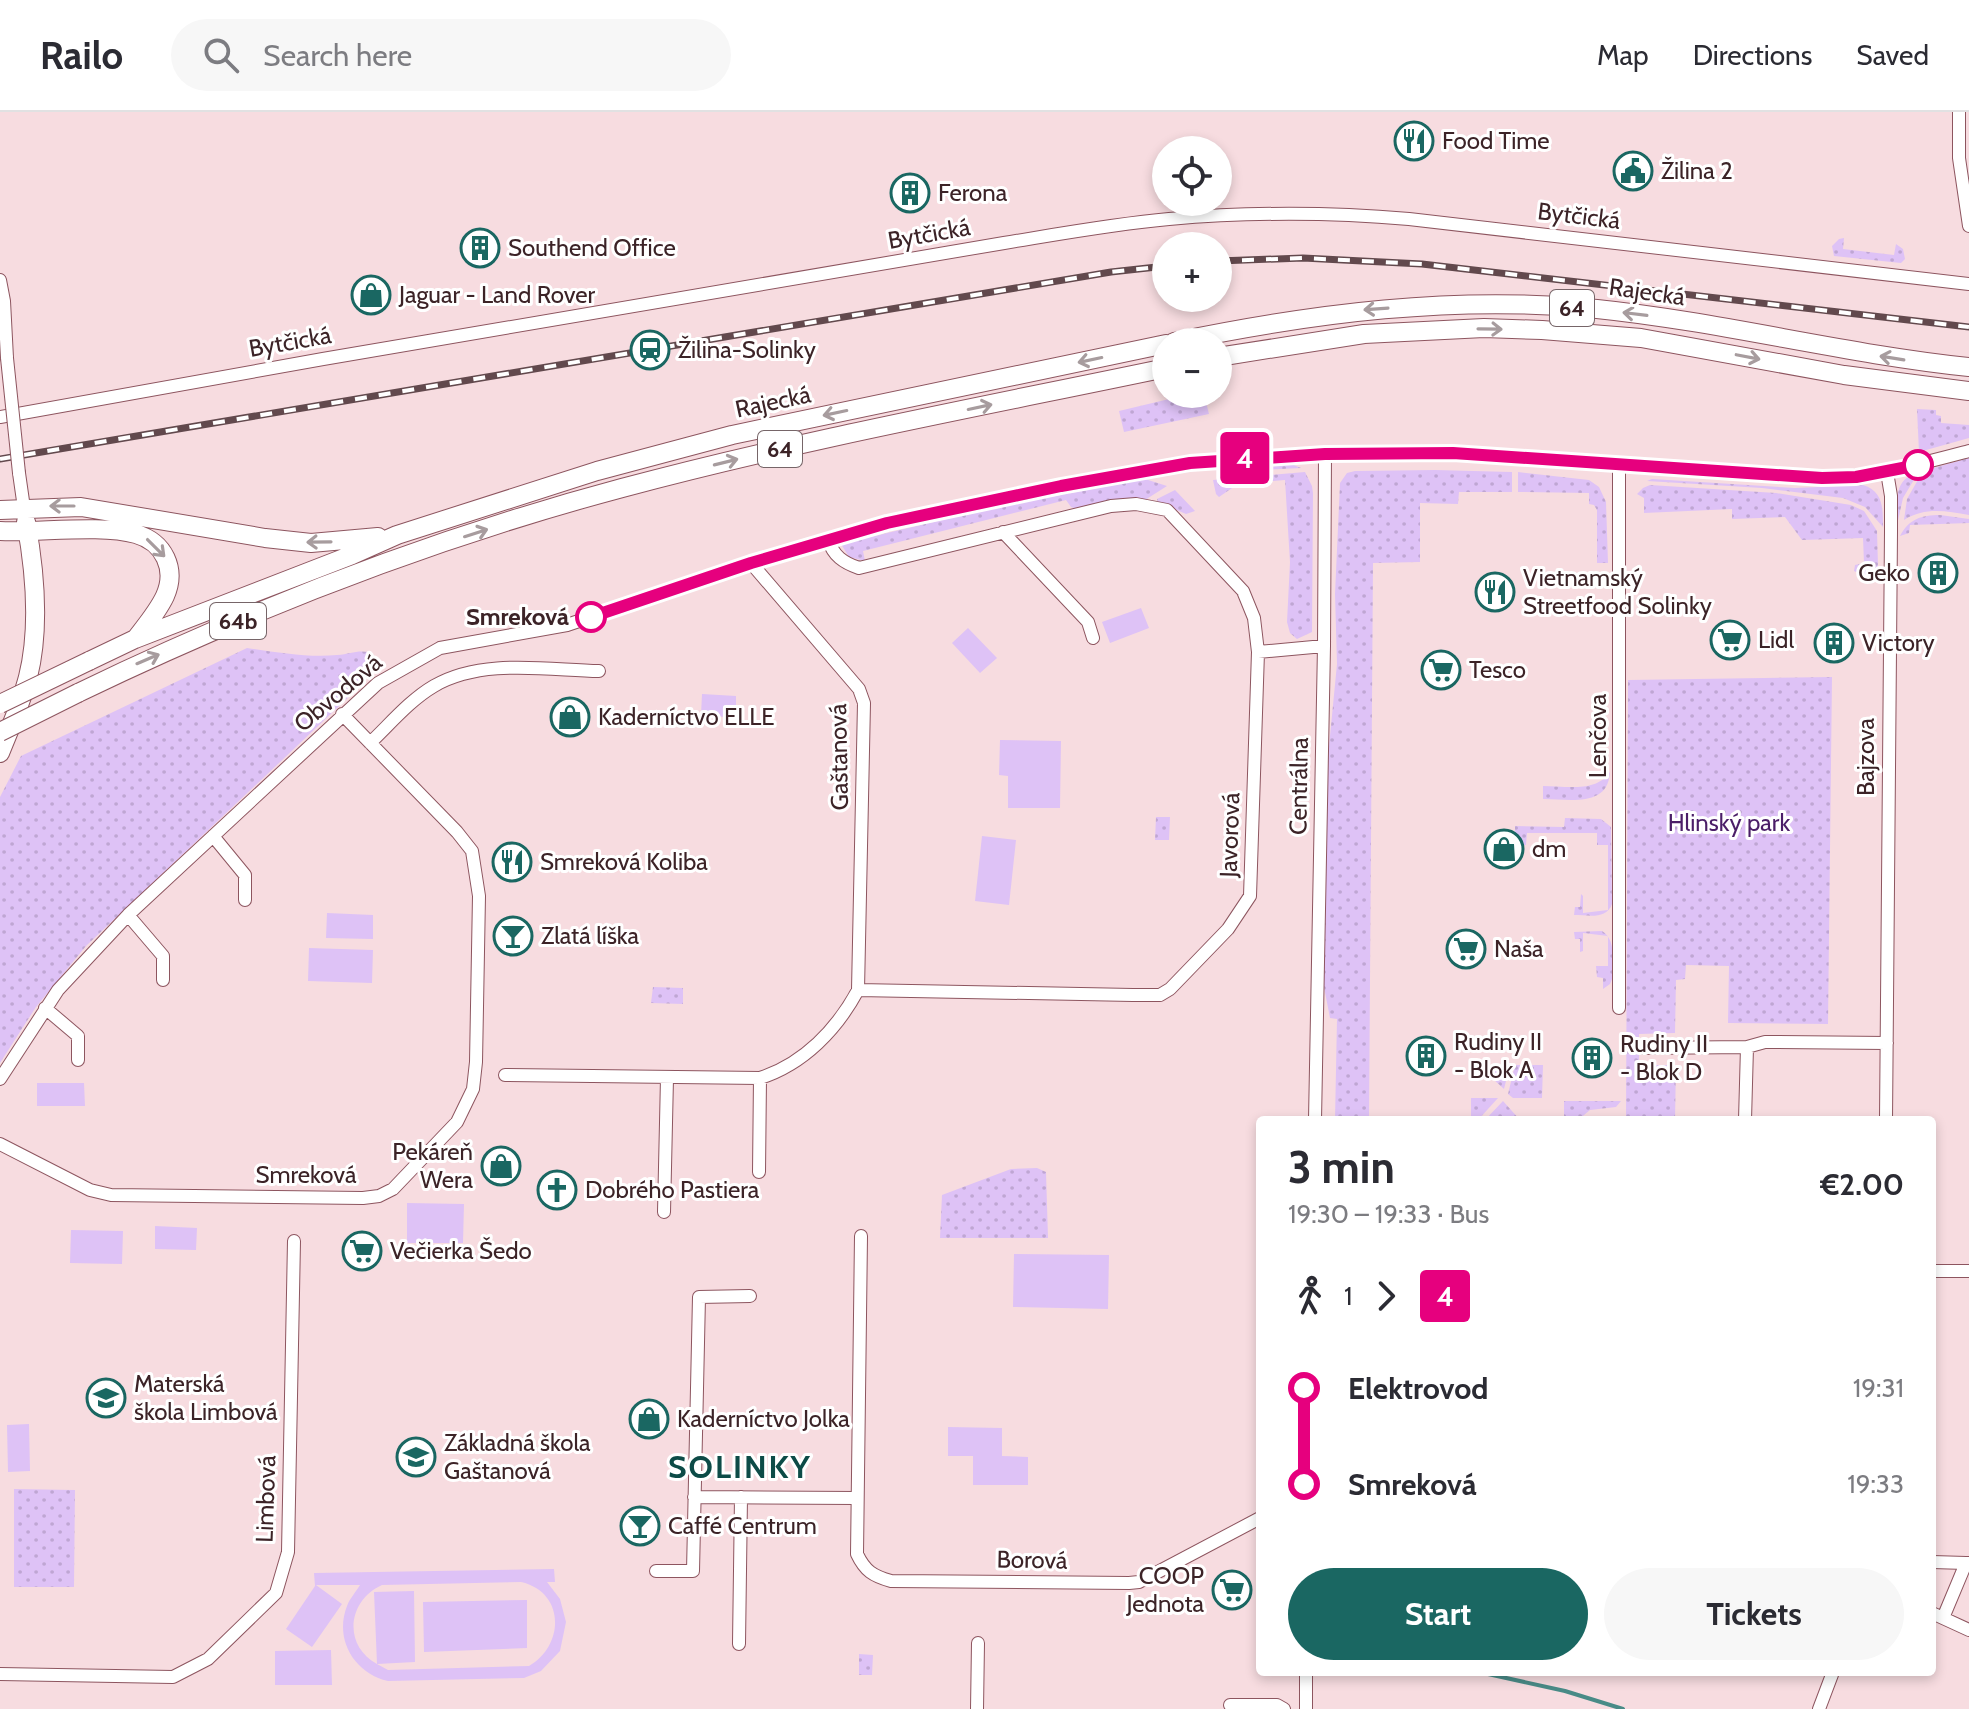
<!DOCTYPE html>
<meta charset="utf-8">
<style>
body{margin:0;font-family:Cabin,sans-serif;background:#f7f7f7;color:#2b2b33;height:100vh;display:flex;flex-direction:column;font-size:30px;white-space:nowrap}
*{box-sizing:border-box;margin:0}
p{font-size:26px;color:#7c7c81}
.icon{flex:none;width:44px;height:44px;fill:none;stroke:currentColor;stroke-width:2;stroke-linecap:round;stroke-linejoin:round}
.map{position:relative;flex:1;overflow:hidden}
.side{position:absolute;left:1256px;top:1004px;width:680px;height:560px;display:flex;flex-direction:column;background:#fff;border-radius:8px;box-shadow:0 4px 12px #0003}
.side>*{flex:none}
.badge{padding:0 16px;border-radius:6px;font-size:28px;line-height:52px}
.controls{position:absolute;left:1152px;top:24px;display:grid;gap:16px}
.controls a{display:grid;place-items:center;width:80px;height:80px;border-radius:50%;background:#fff;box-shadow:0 4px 12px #0003;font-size:40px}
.map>.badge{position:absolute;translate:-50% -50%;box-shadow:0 0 0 4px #fff}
.legs{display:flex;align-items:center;gap:12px;height:88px;padding:0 32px;font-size:26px}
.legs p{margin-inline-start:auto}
.overview{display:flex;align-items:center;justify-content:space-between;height:136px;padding:0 32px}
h1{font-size:44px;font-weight:700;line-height:60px}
.primary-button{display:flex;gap:16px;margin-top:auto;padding:16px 32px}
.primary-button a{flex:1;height:92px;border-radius:48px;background:#1a6762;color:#fff;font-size:32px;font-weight:700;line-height:92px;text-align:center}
.primary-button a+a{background:#f7f7f7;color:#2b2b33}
ul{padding:0 32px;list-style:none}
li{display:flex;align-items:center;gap:28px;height:96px;font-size:30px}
li i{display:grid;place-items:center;width:12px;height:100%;margin:0 10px;background:currentColor}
li i::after{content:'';width:20px;height:20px;margin:-10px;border:6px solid;border-radius:50%;background:#fff}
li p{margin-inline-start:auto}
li:first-child i{background:linear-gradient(#0000 50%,currentColor 0)}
li:last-child i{background:linear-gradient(currentColor 50%,#0000 0)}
header{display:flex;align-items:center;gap:48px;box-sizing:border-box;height:112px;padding:0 40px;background:#fff;border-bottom:2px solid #e1e1e2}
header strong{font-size:38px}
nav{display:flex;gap:44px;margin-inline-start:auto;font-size:28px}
.search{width:560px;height:72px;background:#f7f7f7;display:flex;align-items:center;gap:20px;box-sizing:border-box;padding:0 28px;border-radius:44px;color:#7c7c81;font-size:30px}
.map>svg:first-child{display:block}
.grass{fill:url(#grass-dots)}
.garden{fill:#dec2f6;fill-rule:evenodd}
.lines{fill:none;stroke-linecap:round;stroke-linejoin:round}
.stream{stroke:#498b87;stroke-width:4}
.street-casing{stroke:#8d555f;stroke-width:14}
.primary-casing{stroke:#8d555f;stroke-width:20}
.street{stroke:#fff;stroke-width:12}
.primary{stroke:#fff;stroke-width:18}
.rail-casing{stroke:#62494d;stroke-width:7}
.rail{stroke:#fff;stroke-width:4;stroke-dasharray:12;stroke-linecap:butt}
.street-bridge-casing{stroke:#8d555f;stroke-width:14;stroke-linecap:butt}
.primary-bridge-casing{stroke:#8d555f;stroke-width:20;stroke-linecap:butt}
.street-bridge{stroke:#fff;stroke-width:12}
.primary-bridge{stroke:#fff;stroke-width:18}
.oneway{stroke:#a79c9e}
.line-1-casing{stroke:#fff;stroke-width:18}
.line-1{stroke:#e6007e;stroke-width:12}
.stop-1-dot{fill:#fff;stroke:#e6007e;stroke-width:4}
.labels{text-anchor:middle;stroke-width:6;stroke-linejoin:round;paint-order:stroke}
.shield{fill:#fff;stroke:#766568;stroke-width:2}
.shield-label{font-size:22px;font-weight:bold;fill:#3c2327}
.poi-label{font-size:24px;fill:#3c2327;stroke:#fff;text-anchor:start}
.street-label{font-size:24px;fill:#3c2327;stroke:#fff}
.stop-label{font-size:24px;font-weight:bold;fill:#3c2327;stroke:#fff;text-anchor:end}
.park-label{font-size:24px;fill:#4b1e68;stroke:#fff}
.district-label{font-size:32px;font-weight:bold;letter-spacing:2px;fill:#0d4b47;stroke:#fff}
</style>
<header>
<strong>Railo</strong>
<div class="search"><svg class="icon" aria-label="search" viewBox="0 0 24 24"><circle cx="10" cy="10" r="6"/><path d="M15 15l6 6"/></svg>Search here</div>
<nav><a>Map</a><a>Directions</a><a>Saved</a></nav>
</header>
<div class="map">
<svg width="1969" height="1597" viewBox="0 0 1969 1597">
<defs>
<pattern id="grass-dots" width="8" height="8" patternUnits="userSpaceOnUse" patternTransform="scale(2)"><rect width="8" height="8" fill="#dec2f6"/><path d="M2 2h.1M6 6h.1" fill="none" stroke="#bfa6d3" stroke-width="1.8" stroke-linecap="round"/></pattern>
</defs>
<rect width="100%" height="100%" fill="#f7dce0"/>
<path class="grass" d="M1844,126L1843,137L1894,143L1896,132L1903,137L1905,147L1901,151L1834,144L1832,134L1839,127Z
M1190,282H1204L1209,302L1124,320L1119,299Z
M1917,297L1936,298V303L1941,304V311L1969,313V326L1919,340Z
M1969,346V403C1945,399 1925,395 1904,408L1907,387L1923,359Z
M1291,352L1301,356L1236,359V356Z
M1435,358L1512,360V380H1459L1458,392L1420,391V450L1373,451L1369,1008H1335L1337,907L1330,906L1323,870L1327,655L1337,552L1335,482L1340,371L1347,361L1355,359Z
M1305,360L1312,374L1313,381L1312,520L1297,527L1290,521L1287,510L1290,450L1285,368L1248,371L1235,374L1219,385L1216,382L1213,368Z
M1518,360L1589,368L1599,375L1606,390L1608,451H1597V398L1594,393L1589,392V381L1518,380Z
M1918,361L1903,386L1897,413C1896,393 1893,366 1918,361Z
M1145,367L1167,374L1145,388L1117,387L1077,397L1071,395L1066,388L863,439L865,449L849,445L841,432L992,396Z
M1652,367L1795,376L1863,373C1883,379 1883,396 1883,415L1865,395L1843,386L1762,376L1647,369Z
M1650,373L1776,381L1851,393L1864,399L1877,419L1878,454L1865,464L1854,459L1855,453L1864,451L1863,426L1802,428L1785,405L1732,407V397L1644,401V386L1637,382L1643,376Z
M1175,378L1195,399L1186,402L1158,390L1157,387Z
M1940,403L1969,407V411L1910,413L1909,421L1900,424C1909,407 1921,403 1940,403Z
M247,536C276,540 309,546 337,543C350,542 356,538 369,540L370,556L356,578L86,834L36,895L0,951V685L21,644Z
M1832,565L1828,912L1728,911L1729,854L1686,853L1685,867L1676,868L1675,921L1639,922V953H1676L1675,1008H1626L1628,568Z
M1610,660C1608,696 1569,687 1543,687V674C1565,674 1596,681 1610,660Z
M1156,705H1170L1169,728H1155Z
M1565,706L1601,707L1611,715L1612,792C1606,808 1589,803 1574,803L1575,795H1580L1581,782L1583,784V801L1608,798V733H1597V721H1527L1526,733H1515V714L1564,715Z
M1602,819C1617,828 1612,851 1612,867L1610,872L1603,877V866L1597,865L1596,854H1608V824L1583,821V839L1580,840V827H1575L1574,820Z
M653,875L683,876V892L651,891Z
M1493,953H1510L1504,977L1493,967Z
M1515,953H1543L1542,986H1513L1508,982Z
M1471,986H1498L1478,1008H1471Z
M1503,989L1520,1008H1485Z
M1564,989H1621L1616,995L1590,998L1578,1008H1564Z
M1037,1056L1046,1060L1048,1126H940L942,1083L1011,1057Z
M14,1377L75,1378L74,1475H14Z
M859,1542L873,1543L872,1563H859Z"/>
<path class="garden" d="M1141,496L1149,516L1110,531L1102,510Z
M968,516L997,546L980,561L952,531Z
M702,582L736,584V606L701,603Z
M1000,628L1061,629L1060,696H1008V664L999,663Z
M982,724L1016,728L1009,793L975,789Z
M327,801L373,803V827L326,826Z
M309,836L373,838L372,871L308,869Z
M37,971H84L85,994H37Z
M407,1091L464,1092L463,1131H407Z
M155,1114L197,1116L196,1138L155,1137Z
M71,1118L123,1119L122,1152L70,1151Z
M1014,1142L1109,1143L1108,1197L1013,1195Z
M29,1312L30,1359L8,1360L7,1313Z
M948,1315L1002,1316V1344L1028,1345V1373H973V1344H948Z
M554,1457L555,1470H547L560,1487L566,1510L560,1539L541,1559L524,1566L388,1569C354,1561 334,1527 347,1494C350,1486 356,1480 360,1473H316L342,1492L312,1535L286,1517L315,1474L314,1461ZM521,1470C565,1480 565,1533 529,1554L388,1558L377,1552L415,1550L414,1479L374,1480L377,1552C343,1533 347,1489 382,1473Z
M527,1488V1536L424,1540L423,1490Z
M331,1538L332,1573H275V1539Z"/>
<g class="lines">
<path class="stream" d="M1479,1560L1565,1579L1623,1597"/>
<defs>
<path id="street" d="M1959,0V46L1969,114
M0,168L4,189L7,246
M0,305L323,247L1004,131C1059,122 1113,112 1169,107C1249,100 1329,100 1409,107L1969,172
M19,361L24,396
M1003,420L1088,510L1093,526
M828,427C833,444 844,451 859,456L1111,394L1136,392L1167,398L1243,479L1254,506L1258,540L1250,784L1228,817L1170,877L1160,883H1133L858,878
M1258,540L1324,534
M370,631C390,612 410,588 434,574C482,546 547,558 599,559
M213,724L245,763V788
M128,803L163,844V868
M45,896L78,924V948
M1619,896V353
M1643,936L1747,935L1765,930L1887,931
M505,963L760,966C804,952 837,917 858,878L864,591L859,577L751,451
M0,967L58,878L128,803L378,571L440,536L567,513L751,451L887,411L1061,374L1190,351L1325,342L1453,341L1822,366C1873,365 1920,352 1969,339
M1315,1008L1324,534L1325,342
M1745,1008L1747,935
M1886,1008L1891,420V384L1887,360
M0,1032L90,1078L111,1083L363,1086L379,1084L393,1077L457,1010L473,977L476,950L479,784L472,739L457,720L342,602
M759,1060L760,966
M664,1100L667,966
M861,1124L857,1442C865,1459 873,1464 891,1469L1129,1471L1139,1470L1260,1406
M1932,1159H1969
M694,1385L857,1386
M1932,1450L1966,1451
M656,1459H693L699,1185L750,1184
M1932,1501L1969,1518
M1943,1506L1966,1451H1969
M739,1532L741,1385
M1306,1560V1597
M0,1562L173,1565L208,1547L276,1481L288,1440L294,1129
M1230,1593H1277L1284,1597
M977,1597L978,1531
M1819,1597L1833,1560"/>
<path id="primary" d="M1174,230C1314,201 1454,183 1597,197C1722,210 1844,242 1969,255
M1218,245L1364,222L1484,216L1542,218L1641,226L1844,263L1969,279
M0,398L81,395L265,426L311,431L378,425
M0,419C38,421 101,412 136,422C164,430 177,457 165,484C158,499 147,512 137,525
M89,549L135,527L352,443L397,423L597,359L732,323L1166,232
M78,581C252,497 435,426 622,376C801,328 984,294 1166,256
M0,641C10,616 21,592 28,565C40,517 35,459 26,410"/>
</defs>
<use href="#street" class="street-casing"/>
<use href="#primary" class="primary-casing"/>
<use href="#street" class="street"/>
<use href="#primary" class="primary"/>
<defs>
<path id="rail" d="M1218,149L1303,146L1422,152L1969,215
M0,347L1111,160L1166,154"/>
</defs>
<use href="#rail" class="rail-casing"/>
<use href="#rail" class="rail"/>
<defs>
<path id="street-bridge" d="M7,246L19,361"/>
<path id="primary-bridge" d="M0,592L89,549
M0,620L78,581"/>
</defs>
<use href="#street-bridge" class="street-bridge-casing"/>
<use href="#primary-bridge" class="primary-bridge-casing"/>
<use href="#street-bridge" class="street-bridge"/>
<use href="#primary-bridge" class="primary-bridge"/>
</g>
<defs><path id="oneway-shaft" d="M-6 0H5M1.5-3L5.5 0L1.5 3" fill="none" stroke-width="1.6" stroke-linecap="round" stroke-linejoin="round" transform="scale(2)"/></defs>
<g class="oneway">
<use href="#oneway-shaft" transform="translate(1376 197) rotate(176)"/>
<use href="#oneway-shaft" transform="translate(1635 202) rotate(-173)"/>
<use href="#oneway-shaft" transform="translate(1490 217) rotate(1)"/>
<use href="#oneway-shaft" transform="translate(1748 245) rotate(11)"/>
<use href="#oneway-shaft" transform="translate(1892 246) rotate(-171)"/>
<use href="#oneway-shaft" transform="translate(1090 248) rotate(168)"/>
<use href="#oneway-shaft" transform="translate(980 295) rotate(-12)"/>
<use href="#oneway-shaft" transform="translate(835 301) rotate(168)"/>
<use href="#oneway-shaft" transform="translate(726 350) rotate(-14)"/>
<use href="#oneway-shaft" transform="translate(62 394) rotate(-180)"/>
<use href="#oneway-shaft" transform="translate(476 421) rotate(-18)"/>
<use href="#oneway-shaft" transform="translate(319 430) rotate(179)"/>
<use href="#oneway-shaft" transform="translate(156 436) rotate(45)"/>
<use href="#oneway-shaft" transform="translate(148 547) rotate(-23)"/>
</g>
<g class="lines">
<defs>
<path id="line-1" d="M591,505L751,451L887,411L1061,374L1190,351L1325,342L1453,341L1822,366L1856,365L1918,353"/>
</defs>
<use href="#line-1" class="line-1-casing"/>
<use href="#line-1" class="line-1"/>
</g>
<defs>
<symbol id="restaurant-ring" viewBox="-11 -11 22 22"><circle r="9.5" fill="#fff" stroke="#1a6762" stroke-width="1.5"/><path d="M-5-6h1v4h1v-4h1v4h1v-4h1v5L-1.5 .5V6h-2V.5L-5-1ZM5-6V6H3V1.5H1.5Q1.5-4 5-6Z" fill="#1a6762"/></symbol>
<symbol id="civic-ring" viewBox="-11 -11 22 22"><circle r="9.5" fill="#fff" stroke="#1a6762" stroke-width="1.5"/><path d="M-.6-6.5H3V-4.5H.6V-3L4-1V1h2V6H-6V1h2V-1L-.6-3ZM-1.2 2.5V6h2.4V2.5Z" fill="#1a6762"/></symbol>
<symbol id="building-ring" viewBox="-11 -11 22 22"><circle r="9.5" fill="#fff" stroke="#1a6762" stroke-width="1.5"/><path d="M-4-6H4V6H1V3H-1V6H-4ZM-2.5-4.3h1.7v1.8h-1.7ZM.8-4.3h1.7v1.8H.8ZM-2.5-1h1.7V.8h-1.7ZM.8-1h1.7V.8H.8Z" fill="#1a6762"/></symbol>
<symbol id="shop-ring" viewBox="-11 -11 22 22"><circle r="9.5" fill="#fff" stroke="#1a6762" stroke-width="1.5"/><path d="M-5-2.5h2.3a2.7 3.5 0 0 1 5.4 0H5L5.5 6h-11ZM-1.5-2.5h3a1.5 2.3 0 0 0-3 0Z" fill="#1a6762"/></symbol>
<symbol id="station-ring" viewBox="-11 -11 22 22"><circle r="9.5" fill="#fff" stroke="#1a6762" stroke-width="1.5"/><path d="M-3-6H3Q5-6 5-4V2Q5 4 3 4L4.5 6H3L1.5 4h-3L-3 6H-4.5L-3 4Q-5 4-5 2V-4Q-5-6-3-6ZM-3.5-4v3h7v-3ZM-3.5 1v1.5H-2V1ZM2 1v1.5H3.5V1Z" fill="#1a6762"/></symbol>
<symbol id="supermarket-ring" viewBox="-11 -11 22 22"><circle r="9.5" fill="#fff" stroke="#1a6762" stroke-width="1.5"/><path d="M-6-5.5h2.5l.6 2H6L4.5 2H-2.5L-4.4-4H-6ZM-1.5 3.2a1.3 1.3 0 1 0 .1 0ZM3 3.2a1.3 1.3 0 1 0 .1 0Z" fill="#1a6762"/></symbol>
<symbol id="bar-ring" viewBox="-11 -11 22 22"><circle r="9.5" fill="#fff" stroke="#1a6762" stroke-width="1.5"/><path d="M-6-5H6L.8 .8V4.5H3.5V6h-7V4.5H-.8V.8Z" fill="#1a6762"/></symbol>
<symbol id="church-ring" viewBox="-11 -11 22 22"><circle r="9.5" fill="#fff" stroke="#1a6762" stroke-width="1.5"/><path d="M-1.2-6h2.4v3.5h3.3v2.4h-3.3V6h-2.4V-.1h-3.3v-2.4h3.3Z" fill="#1a6762"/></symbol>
<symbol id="school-ring" viewBox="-11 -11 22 22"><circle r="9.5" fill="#fff" stroke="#1a6762" stroke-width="1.5"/><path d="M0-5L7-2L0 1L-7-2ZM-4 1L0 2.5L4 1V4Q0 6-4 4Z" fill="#1a6762"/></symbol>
</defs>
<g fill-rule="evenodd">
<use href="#restaurant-ring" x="1392" y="7" width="44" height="44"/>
<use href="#civic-ring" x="1611" y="37" width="44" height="44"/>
<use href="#building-ring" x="888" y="59" width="44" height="44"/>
<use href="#building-ring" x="458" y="114" width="44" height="44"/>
<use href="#shop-ring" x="349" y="161" width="44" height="44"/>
<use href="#station-ring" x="628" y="216" width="44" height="44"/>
<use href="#building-ring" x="1916" y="439" width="44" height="44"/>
<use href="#restaurant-ring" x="1473" y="458" width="44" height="44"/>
<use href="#supermarket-ring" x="1708" y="506" width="44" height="44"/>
<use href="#building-ring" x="1812" y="509" width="44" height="44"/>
<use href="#supermarket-ring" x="1419" y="536" width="44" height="44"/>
<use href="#shop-ring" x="548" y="583" width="44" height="44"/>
<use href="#shop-ring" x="1482" y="715" width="44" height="44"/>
<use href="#restaurant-ring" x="490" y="728" width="44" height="44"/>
<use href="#bar-ring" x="491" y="802" width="44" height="44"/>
<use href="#supermarket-ring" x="1444" y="815" width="44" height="44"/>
<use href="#building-ring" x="1404" y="922" width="44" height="44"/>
<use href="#building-ring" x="1570" y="924" width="44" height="44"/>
<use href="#shop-ring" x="479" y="1032" width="44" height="44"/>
<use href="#church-ring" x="535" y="1056" width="44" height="44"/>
<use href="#supermarket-ring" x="340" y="1117" width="44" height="44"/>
<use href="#school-ring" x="84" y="1264" width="44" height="44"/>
<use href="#shop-ring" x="627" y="1285" width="44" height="44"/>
<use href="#school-ring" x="394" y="1323" width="44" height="44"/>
<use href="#bar-ring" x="618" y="1392" width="44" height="44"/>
<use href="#supermarket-ring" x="1210" y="1456" width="44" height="44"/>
</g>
<g class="stop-1-dot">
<circle cx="1918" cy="353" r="14"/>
<circle cx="591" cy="505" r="14"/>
</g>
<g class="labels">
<g class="shield">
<rect x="1550" y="178" width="44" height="36" rx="6"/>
<rect x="758" y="319" width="44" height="36" rx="6"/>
<rect x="210" y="491" width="56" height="36" rx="6"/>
</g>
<g class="shield-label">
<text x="1572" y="204">64</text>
<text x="780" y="345">64</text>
<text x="238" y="517">64b</text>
</g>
<g class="poi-label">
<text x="1442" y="37">Food Time</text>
<text x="1661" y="67">Žilina 2</text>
<text x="938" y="89">Ferona</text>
<text x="508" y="144">Southend Office</text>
<text x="399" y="191">Jaguar - Land Rover</text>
<text x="678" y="246">Žilina-Solinky</text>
<text x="1910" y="469" text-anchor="end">Geko</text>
<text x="1523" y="474">Vietnamský<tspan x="1523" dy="28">Streetfood Solinky</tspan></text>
<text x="1758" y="536">Lidl</text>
<text x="1862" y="539">Victory</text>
<text x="1469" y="566">Tesco</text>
<text x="598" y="613">Kaderníctvo ELLE</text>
<text x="1532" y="745">dm</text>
<text x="540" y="758">Smreková Koliba</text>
<text x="541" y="832">Zlatá líška</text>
<text x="1494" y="845">Naša</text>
<text x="1454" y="938">Rudiny II<tspan x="1454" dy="28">- Blok A</tspan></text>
<text x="1620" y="940">Rudiny II<tspan x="1620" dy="28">- Blok D</tspan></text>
<text x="473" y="1048" text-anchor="end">Pekáreň<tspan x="473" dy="28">Wera</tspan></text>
<text x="585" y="1086">Dobrého Pastiera</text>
<text x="390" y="1147">Večierka Šedo</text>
<text x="134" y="1280">Materská<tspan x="134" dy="28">škola Limbová</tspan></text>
<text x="677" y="1315">Kaderníctvo Jolka</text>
<text x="444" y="1339">Základná škola<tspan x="444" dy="28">Gaštanová</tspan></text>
<text x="668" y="1422">Caffé Centrum</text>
<text x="1204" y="1472" text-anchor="end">COOP<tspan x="1204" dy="28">Jednota</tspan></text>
</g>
<g class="street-label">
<text transform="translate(1579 104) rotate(7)" y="8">Bytčická</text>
<text transform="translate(929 122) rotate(-10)" y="8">Bytčická</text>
<text transform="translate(1647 180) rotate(8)" y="8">Rajecká</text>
<text transform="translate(290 230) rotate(-10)" y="8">Bytčická</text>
<text transform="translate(773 290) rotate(-12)" y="8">Rajecká</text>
<text transform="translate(338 581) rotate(-40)" y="8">Obvodová</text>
<text transform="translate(1598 624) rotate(-90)" y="8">Lenčova</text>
<text transform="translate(839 645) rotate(-91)" y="8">Gaštanová</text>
<text transform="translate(1866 645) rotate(-90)" y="8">Bajzova</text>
<text transform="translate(1299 674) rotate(-89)" y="8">Centrálna</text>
<text transform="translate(1230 723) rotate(-88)" y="8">Javorová</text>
<text x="306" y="1071">Smreková</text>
<text transform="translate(266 1387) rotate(-88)" y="8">Limbová</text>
<text transform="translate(1032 1448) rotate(1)" y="8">Borová</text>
</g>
<g class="stop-label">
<text x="569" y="513">Smreková</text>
</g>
<g class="park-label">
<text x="1729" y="719">Hlinský park</text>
</g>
<g class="district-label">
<text x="740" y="1366">SOLINKY</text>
</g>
</g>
</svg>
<div class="controls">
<a><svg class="icon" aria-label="locate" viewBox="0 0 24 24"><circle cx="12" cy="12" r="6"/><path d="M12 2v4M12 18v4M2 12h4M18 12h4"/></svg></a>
<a>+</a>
<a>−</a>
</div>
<b class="badge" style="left:1245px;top:346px;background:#e6007e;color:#fff">4</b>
<section class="side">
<div class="overview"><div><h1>3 min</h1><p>19:30 – 19:33 · Bus</p></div><b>€2.00</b></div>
<div class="legs"><svg class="icon" aria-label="walk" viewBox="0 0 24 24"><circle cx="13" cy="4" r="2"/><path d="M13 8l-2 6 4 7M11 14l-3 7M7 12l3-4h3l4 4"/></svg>1<svg class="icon" aria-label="forward" viewBox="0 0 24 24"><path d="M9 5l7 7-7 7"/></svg><b class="badge" style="background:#e6007e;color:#fff">4</b></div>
<ul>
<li><i style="color:#e6007e"></i><b>Elektrovod</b><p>19:31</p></li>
<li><i style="color:#e6007e"></i><b>Smreková</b><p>19:33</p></li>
</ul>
<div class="primary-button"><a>Start</a><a>Tickets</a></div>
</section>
</div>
